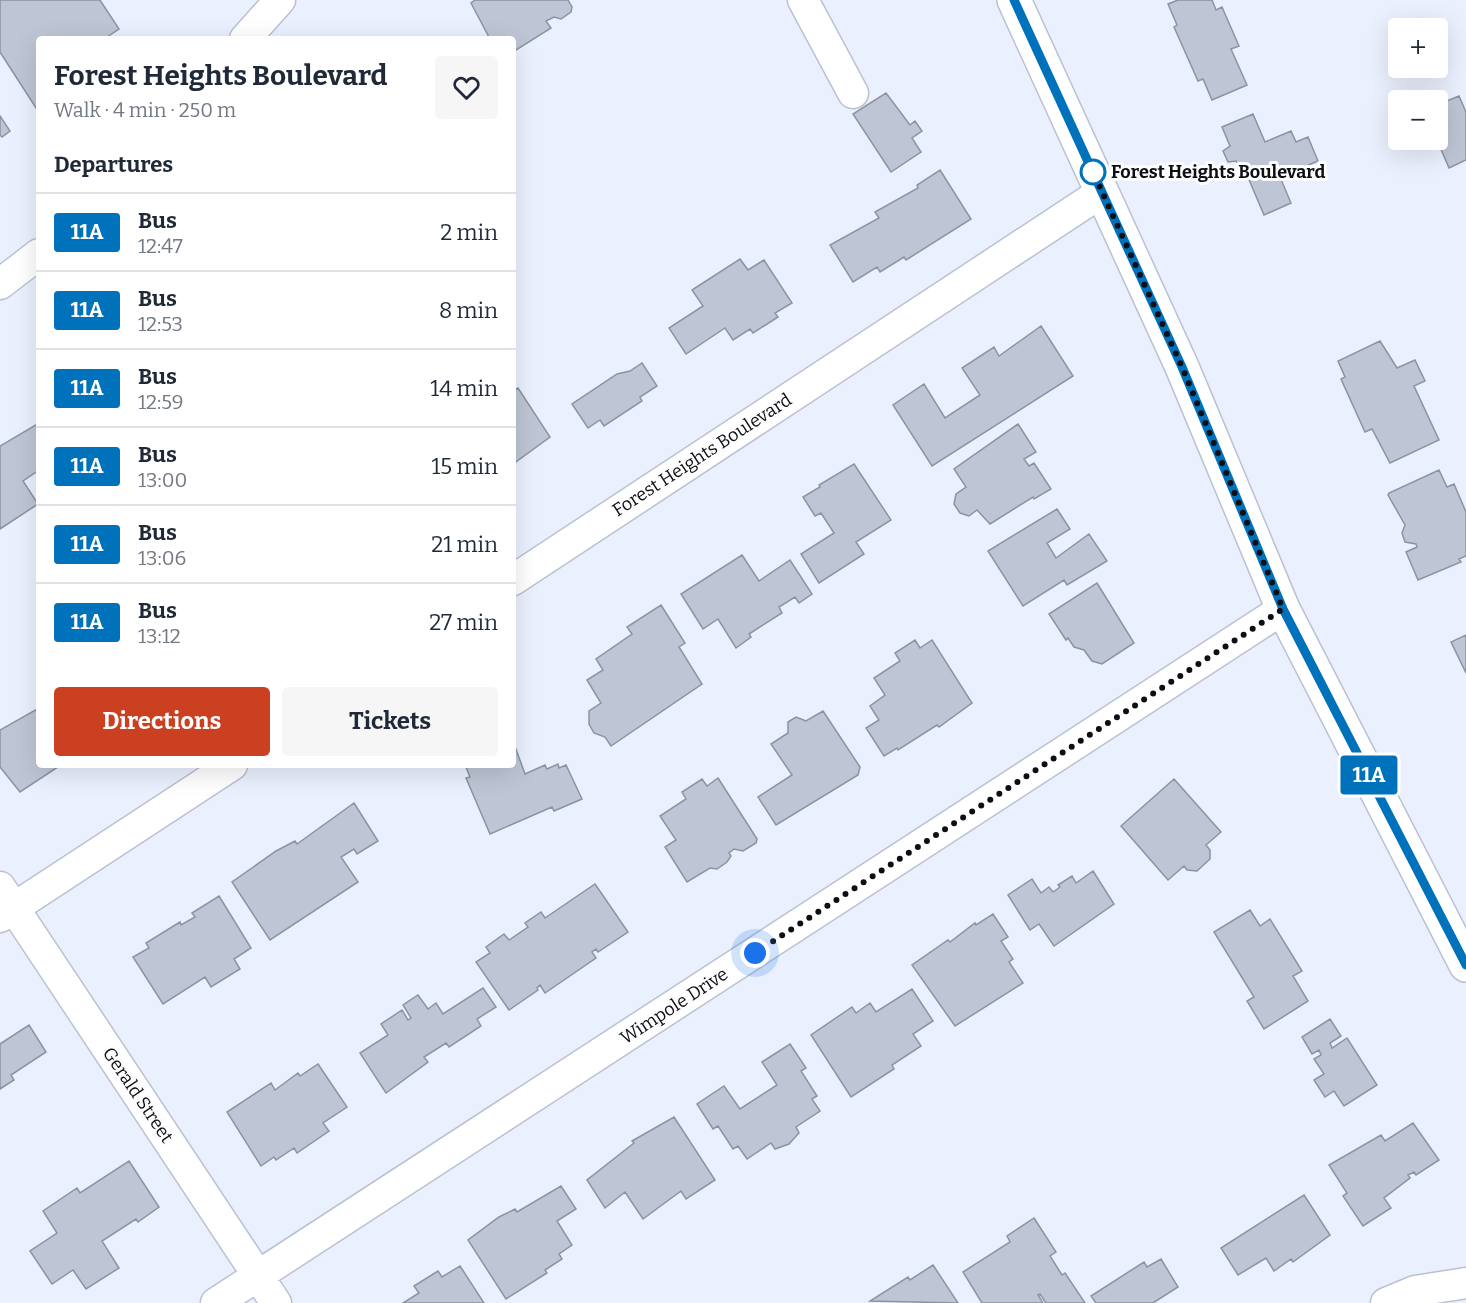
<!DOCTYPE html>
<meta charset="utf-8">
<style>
body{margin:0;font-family:Bitter,serif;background:#f6f6f7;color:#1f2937;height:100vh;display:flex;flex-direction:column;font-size:22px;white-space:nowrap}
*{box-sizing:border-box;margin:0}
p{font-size:20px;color:#747a83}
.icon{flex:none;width:33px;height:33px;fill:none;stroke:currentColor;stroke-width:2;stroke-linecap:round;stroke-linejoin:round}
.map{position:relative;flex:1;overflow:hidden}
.panel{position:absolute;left:36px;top:36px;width:480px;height:732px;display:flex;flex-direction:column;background:#fff;border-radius:6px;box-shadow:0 6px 24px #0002}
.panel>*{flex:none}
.badge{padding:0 12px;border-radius:4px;font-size:21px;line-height:39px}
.controls{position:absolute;left:1388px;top:18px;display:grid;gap:12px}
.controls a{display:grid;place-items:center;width:60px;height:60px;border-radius:6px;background:#fff;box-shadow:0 6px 24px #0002;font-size:30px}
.you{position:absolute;width:30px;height:30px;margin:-15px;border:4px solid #fff;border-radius:50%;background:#1a73e8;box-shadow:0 0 0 9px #1a73e833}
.map>.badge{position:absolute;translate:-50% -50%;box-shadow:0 0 0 3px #fff}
h2{padding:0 18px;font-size:22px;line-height:54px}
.round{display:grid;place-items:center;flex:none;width:63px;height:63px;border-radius:6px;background:#f6f6f7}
.overview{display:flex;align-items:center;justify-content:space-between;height:102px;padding:0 18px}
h1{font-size:28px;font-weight:700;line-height:45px}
.action{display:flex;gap:12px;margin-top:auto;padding:12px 18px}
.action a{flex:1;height:69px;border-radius:6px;background:#ca4021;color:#fff;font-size:24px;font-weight:700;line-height:69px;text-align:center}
.action a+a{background:#f6f6f7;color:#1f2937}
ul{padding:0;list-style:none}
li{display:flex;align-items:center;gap:18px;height:78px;padding:0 18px;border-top:2px solid #e0e1e3}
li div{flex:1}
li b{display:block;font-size:22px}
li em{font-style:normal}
li .badge{min-width:66px;font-weight:700;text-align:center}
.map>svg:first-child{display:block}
.building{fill:#bec5d4;stroke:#8c93a1;stroke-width:1.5}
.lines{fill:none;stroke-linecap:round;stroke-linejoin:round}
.minor-casing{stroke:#bac1d1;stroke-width:33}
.major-casing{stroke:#bac1d1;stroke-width:36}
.minor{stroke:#fff;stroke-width:30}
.major{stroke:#fff;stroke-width:33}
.line-casing{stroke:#fff;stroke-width:14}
.line{stroke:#0072bc;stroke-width:9}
.walk{stroke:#0d0f14;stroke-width:6;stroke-dasharray:0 10.8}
.stop-dot{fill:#fff;stroke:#0072bc;stroke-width:3}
.labels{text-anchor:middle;stroke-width:6;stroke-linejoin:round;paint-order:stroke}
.stop-label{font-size:18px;font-weight:bold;fill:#0d0f14;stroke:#fdfdfd;text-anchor:start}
.street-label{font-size:18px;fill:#0d0f14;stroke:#fdfdfd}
</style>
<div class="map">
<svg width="1466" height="1303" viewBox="0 0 1466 1303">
<rect width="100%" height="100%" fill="#eaf0fd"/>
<path class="building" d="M0,0H100L119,29L104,39H39L38,111L0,52Z
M475,0H568L572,7L571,12L561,19L554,17L546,21L551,28L513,52V39H490L471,3Z
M1178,0H1212L1216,10L1222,7L1239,46L1231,49L1247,85L1212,100L1203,79L1198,81L1174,27L1177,25L1168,4Z
M886,93L910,125L915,121L922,131L912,138L921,152L891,172L853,114Z
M1459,96L1466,112V160L1449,168L1437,140V105Z
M1253,114L1265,142L1291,131L1296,142L1308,137L1318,161L1280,177L1291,203L1264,215L1247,175L1243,177L1236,161L1228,162L1223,151L1230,146L1222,127Z
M0,116L10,131L2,137L0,135Z
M940,170L971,219L906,260L904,257L880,272L877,267L853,282L830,245L879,218L875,212L918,188L917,185Z
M740,259L748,270L764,260L792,303L775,313L778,317L753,333L750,329L733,340L725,328L686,354L669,328L703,306L692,290Z
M1041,326L1073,376L932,466L893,405L924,384L945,418L980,395L962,368L994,347L999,356Z
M1380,341L1397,368L1415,360L1425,381L1414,386L1439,440L1390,463L1372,429L1365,432L1341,379L1345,377L1338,361Z
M642,363L657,386L640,397L642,401L604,426L600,420L588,428L572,404L617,374L630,371Z
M518,388L550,437L513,464V391Z
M39,423V470L23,481L38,504L0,529V446Z
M1018,424L1036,452L1024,459L1029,466L1034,463L1051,489L1034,499L1033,497L990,524L977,510L969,516L960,513L954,504L956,494L966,487L954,469Z
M854,464L891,520L856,542L864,554L819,583L801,554L834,533L821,513L815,516L803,497L820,487L819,485Z
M1439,470L1447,487L1454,484L1466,512V556L1459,559L1461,562L1418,580L1406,552L1417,547L1416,544L1405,542L1402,533L1405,525L1388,495L1389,493Z
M1057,509L1070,529L1047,543L1056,558L1089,534L1107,561L1067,585L1064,580L1023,606L988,551Z
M742,555L759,581L790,560L812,594L799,603L795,597L779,607L782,613L749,634L751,637L736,648L718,619L703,629L681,594Z
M1097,583L1134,643L1102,664L1092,661L1084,650L1074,647L1068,638L1066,640L1049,614Z
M661,605L685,643L679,647L702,684L611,746L605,737L594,733L589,724V711L601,703L587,680L603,670L596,659L632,634L627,627Z
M1466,635V673L1451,642Z
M915,640L920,648L932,640L972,703L939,727L937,725L898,750L897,748L884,756L866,728L879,720L870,706L885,695L874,678L900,661L895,653Z
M39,708V765H61L20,792L0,767V730Z
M823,711L860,767L858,775L776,825L758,797L792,775L771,744L788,733V722L796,717L806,721Z
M513,741L525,774L545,765L547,769L558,764L559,768L566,765L582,799L554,811L552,807L490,834L466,778L470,777L465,765H513Z
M718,778L757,839L756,843L743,851L734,849L729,853L731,856L727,862L717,869L710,868L687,882L665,847L676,840L660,816L686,799L682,792L702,779L707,786Z
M1174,779L1221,832L1206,845L1210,850V859L1197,871L1187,870L1184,866L1168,880L1121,826Z
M354,803L378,841L357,854L354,849L341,857L358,882L270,940L232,882L276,851L295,841L297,844Z
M1093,871L1114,904L1054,946L1039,924L1030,930L1008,895L1032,879L1041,893L1049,887L1053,892L1060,887L1058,885L1072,876L1076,883Z
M595,884L628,932L598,952L596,949L592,952L596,958L545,993L540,985L537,988L538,990L509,1010L476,962L490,953L486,947L504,934L509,940L528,927L525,923L541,912L545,918Z
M219,896L251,948L234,959L240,969L211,987L205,977L163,1004L133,957L149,948L146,943L180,922L181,925L195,917L192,913Z
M1250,910L1260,926L1270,919L1302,971L1293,976L1308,1001L1264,1029L1247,1001L1254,997L1214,932Z
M993,914L1008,937L1001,941L1013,959L1009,962L1023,983L955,1026L912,965L948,940L950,942L975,923L976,925Z
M483,988L496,1007L477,1019L481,1026L449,1047L446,1043L424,1057L428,1062L386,1093L360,1053L388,1035L381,1024L402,1010L408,1020L411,1018L403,1005L418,995L428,1009L436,1003L443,1014Z
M912,989L933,1021L913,1034L921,1046L892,1065L894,1069L851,1097L811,1035L852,1007L856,1013L870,1003L876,1012Z
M1330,1019L1341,1036L1330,1043L1332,1048L1347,1038L1377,1085L1344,1106L1334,1091L1325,1097L1314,1080L1324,1074L1314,1059L1321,1055L1319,1050L1312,1054L1302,1037Z
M29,1025L46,1052L11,1075L14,1080L0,1089V1044Z
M790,1044L806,1068L801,1071L817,1096L812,1099L820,1111L796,1127L799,1133L789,1144L775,1149L771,1143L747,1159L738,1146L733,1149L718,1126L713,1129L697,1104L724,1086L740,1109L777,1085L762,1062Z
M318,1064L347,1107L323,1123L329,1131L297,1153L294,1148L276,1160L274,1157L261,1166L227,1112L271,1083L275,1090L298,1073L300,1076Z
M674,1117L715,1180L686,1199L681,1191L643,1219L625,1192L605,1208L587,1180L634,1143L632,1141Z
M1413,1123L1439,1160L1416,1175L1414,1172L1408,1175L1410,1178L1384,1198L1391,1208L1363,1226L1343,1196L1347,1193L1329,1165L1381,1135L1385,1141Z
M129,1161L159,1207L138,1222L136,1219L102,1241L119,1268L86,1289L73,1270L52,1284L30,1251L57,1233L43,1211L77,1188L80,1193Z
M561,1186L576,1209L557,1221L572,1245L559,1254L562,1259L545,1270L547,1273L506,1299L468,1240L499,1217L515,1209L517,1212Z
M1304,1195L1330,1235L1293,1262L1291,1259L1274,1271L1266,1258L1238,1275L1221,1248Z
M1034,1218L1056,1252L1050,1256L1062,1275L1065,1273L1085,1303H1046L1040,1294L1038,1295L1043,1303H982L963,1272L1010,1242L1007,1236Z
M1161,1259L1178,1287L1153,1303H1096L1091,1296L1144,1262L1147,1267Z
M933,1265L958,1303L870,1301L908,1277L910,1280Z
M460,1266L484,1303H403L419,1293L414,1286L438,1271L442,1277Z"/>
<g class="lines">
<defs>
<path id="minor" d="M803,0L853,93
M245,39L280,0
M0,284L39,254
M513,580L1102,192
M0,887L276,1303
M0,917L232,765
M216,1303L1283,609
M1386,1303L1415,1291L1466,1283"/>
<path id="major" d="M1014,0L1182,367L1283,609L1466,965"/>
</defs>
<use href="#minor" class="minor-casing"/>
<use href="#major" class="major-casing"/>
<use href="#minor" class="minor"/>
<use href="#major" class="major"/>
</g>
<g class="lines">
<defs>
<path id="line" d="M1014,0L1182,367L1283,609L1466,965"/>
</defs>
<use href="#line" class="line-casing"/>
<use href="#line" class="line"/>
<path class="walk" d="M755,953L1283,609L1182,367L1093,172"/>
</g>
<circle class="stop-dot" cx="1093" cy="172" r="12"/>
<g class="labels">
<g class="stop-label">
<text x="1111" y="178">Forest Heights Boulevard</text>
</g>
<g class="street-label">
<text transform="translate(702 455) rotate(-33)" y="6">Forest Heights Boulevard</text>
<text transform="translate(674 1006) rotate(-33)" y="6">Wimpole Drive</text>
<text transform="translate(138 1095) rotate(56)" y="6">Gerald Street</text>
</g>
</g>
</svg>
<div class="controls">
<a>+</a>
<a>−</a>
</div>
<div class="you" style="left:755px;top:953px"></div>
<b class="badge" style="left:1369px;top:775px;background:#0072bc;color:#fff">11A</b>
<section class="panel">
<div class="overview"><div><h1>Forest Heights Boulevard</h1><p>Walk · 4 min · 250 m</p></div><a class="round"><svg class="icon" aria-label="heart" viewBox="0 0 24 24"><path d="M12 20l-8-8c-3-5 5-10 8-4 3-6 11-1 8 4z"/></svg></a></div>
<h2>Departures</h2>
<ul>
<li><span class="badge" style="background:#0072bc;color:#fff">11A</span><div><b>Bus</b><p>12:47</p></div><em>2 min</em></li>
<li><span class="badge" style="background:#0072bc;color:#fff">11A</span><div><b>Bus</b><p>12:53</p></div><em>8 min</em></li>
<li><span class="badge" style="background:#0072bc;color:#fff">11A</span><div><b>Bus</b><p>12:59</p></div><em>14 min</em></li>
<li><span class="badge" style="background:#0072bc;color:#fff">11A</span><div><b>Bus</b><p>13:00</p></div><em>15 min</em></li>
<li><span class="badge" style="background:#0072bc;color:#fff">11A</span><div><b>Bus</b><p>13:06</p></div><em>21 min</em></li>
<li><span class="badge" style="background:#0072bc;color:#fff">11A</span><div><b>Bus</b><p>13:12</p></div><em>27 min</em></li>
</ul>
<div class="action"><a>Directions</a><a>Tickets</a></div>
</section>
</div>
